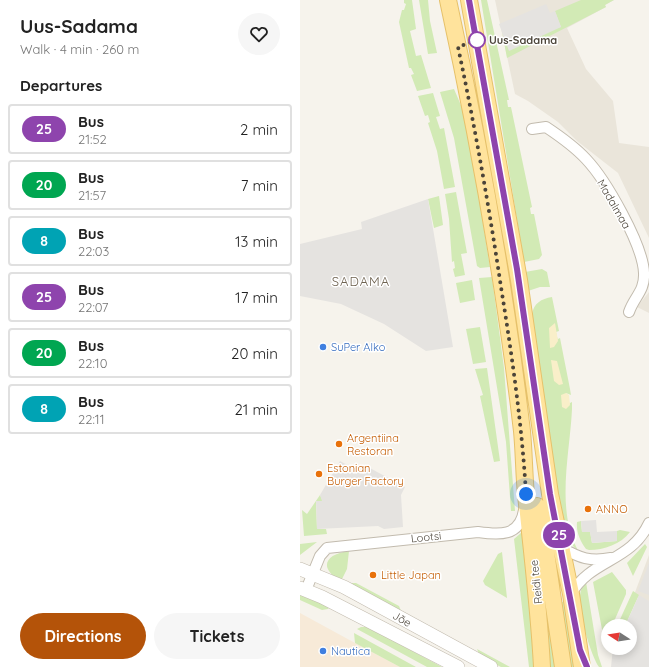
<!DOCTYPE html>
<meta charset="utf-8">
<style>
body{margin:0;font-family:Quicksand,sans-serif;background:#f6f6f6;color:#222;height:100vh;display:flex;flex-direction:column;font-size:15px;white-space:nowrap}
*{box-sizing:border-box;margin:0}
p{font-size:13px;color:#767676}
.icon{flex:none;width:22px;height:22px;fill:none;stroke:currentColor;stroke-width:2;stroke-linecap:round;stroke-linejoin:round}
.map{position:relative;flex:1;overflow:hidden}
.side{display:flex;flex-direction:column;background:#fff;width:300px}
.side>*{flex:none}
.badge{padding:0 8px;border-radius:13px;font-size:14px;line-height:26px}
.needle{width:26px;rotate:282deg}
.fabs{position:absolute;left:301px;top:619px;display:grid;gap:8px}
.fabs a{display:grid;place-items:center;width:36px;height:36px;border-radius:50%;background:#fff;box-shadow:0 2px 10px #0003;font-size:20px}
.you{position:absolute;width:20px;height:20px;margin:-10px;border:3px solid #fff;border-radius:50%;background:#1a73e8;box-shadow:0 0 0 6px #1a73e833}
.map>.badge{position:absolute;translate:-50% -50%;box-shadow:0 0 0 2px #fff}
h2{padding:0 20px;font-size:15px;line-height:36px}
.round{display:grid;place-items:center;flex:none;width:42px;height:42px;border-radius:21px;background:#f6f6f6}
.headline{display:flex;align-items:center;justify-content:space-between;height:68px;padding:0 20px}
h1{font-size:19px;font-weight:700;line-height:30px}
.primary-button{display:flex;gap:8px;margin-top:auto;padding:8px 20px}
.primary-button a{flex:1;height:46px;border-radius:24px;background:#b45309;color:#fff;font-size:16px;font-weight:700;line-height:46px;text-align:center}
.primary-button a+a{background:#f6f6f6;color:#222}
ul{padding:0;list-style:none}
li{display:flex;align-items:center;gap:12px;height:50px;margin:0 8px 6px;padding:0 12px;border:2px solid #e0e0e0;border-radius:4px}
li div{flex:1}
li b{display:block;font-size:15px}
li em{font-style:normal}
li .badge{min-width:44px;font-weight:700;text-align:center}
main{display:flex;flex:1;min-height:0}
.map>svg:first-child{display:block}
.residential{fill:#eae5da}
.commercial{fill:#f7ead8}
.green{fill:#d2eab5}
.sand{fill:#f9efc9}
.parking{fill:#e5e3e0}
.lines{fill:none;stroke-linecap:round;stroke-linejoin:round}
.minor-casing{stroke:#c2bbae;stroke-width:12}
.tertiary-casing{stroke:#c2bbae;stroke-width:14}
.primary-casing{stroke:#e6c16a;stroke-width:18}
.minor{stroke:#fff;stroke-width:10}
.tertiary{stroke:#fff;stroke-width:13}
.primary{stroke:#ffe39c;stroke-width:16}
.line-casing{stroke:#fff;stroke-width:9}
.line{stroke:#8e44ad;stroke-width:6}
.walk{stroke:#4b4439;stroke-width:4;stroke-dasharray:0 7.2}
.stop-dot{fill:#fff;stroke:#8e44ad;stroke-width:2}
.shop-dot{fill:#3f7fe0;stroke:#fff;stroke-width:1.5}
.food-dot{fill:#e8710a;stroke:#fff;stroke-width:1.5}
.labels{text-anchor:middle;stroke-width:3;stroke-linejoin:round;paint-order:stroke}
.stop-label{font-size:11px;font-weight:bold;fill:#4b4439;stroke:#fff;text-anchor:start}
.street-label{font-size:11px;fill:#4b4439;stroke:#fff}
.shop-label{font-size:11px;fill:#366cbe;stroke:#fff;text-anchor:start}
.food-label{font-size:11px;fill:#c56008;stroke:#fff;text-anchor:start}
.quarter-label{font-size:13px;letter-spacing:1px;fill:#6e6250;stroke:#fff}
</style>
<main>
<section class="side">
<div class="headline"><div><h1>Uus-Sadama</h1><p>Walk · 4 min · 260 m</p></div><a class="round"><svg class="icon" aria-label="heart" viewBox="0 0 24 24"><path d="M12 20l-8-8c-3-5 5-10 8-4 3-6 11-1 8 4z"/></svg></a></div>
<h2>Departures</h2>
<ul>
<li><span class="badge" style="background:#8e44ad;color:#fff">25</span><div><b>Bus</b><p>21:52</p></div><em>2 min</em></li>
<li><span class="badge" style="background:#00a651;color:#fff">20</span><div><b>Bus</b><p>21:57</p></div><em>7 min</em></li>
<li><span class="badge" style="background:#00a3b4;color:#fff">8</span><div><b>Bus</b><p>22:03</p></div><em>13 min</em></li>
<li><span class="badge" style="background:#8e44ad;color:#fff">25</span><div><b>Bus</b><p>22:07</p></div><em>17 min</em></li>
<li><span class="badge" style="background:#00a651;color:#fff">20</span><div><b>Bus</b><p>22:10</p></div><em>20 min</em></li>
<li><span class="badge" style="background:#00a3b4;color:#fff">8</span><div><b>Bus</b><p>22:11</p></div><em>21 min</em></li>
</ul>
<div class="primary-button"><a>Directions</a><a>Tickets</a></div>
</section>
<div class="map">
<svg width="349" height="667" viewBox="0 0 349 667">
<rect width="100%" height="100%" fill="#f6f3ec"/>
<path class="residential" d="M195,0H314L305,5L306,7L267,28L286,69L313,101L319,143L349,147V238L318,173L277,141L258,122L228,101L215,94Z
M349,292V313L337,307Z
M349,555V602L334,595Z"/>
<path class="commercial" d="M0,613L55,643L100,667H0Z"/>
<path class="green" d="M104,0H112L116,29L110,31L116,56L121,55L131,88L117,91L111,75L114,74L111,68H109L99,22L102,10H104L106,4L104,3Z
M119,0H128L130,21L137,53L128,54Z
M181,0H187L209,100H207L208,107H211L232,207L230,208L231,214H234L242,255L239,259L224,262Z
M281,0H314L305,5L306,7L207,58L202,32L205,43L261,27L255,11Z
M154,89L163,110L171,147L190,267L180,268L177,266L154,138L140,92Z
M133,93L140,116L136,117L140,129L144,128L155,187L144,189L137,151L128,123L130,122L128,115L125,116L118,96Z
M156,192L167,253L161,254L165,275L155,277L153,269L155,268L154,261L152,262L149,219L145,194Z
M139,196L143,225L134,228L128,199Z
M242,269L247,272L250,287H240L228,291L225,272Z
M192,277L204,368L215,511H211L206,442L179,278Z
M172,280L175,300L160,303L156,283Z
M252,297L259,331L256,332L254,323L258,341V339L260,338L270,389L271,395L266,393L270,405V403L272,402V409C270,454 255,511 279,552L269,542L256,483L232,314C234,303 241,299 252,297Z
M180,327L186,362L173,364L166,329Z
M187,368L200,461L194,462L180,396L183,395L175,369Z
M20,495L23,501H16L17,529H26L27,534L4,536L2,510L7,514Z
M281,521L282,532L290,531L292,543L317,541V531L320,530L330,532C321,544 304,550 289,550L286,549C280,541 276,532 277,522Z
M222,532L230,602L234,667H229L214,539Z
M17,542L0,555V544Z
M345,544L347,547L333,576L327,563Z
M49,551L47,569L41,581C18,568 25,554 49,551Z
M202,552L207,598L185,585L183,581L198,554Z
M312,572L326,590V594L312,626H308V634L304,640L293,582Z
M286,582L298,655L302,667H299C290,654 276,605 281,590C282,588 284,585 286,582Z
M51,583H56L99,606L101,611L49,585Z
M333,591L339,595L325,626H317Z
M0,592L30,606L28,609L22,610L0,600Z
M262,602H265L275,667H270Z
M61,627H68L142,667H127L57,629Z
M251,632L255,667H250L247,633Z
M54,633L116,667H100L55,643Z
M177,649L210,667H201L180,656Z"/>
<path class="sand" d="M255,323L258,341L254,347L250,348L249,328Z
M251,360L257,361L263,384L259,385L254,381Z
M266,393L269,395L270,405L266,409L262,407L261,395Z"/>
<path class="parking" d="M246,4L250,13L255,11L261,27L209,51L199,24Z
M128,199L153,347L126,351L84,324L41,304L0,296V244L62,229L61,222Z
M40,461L64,474L68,467L105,487L101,495L103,527L84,529L78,526L17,529L16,501H22L20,495Z
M296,520L297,532L317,531V541L292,543L290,532H282L281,521Z
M349,563V595L338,591Z
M339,595L349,601V667H311L313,648H330V626H325Z"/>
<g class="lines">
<defs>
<path id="minor" d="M232,129L246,127C261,137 274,146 286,159C306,180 343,245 344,273C345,291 334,297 329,312
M262,548C280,558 290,562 311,558
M6,590L20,556L27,548L178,532C199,535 220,537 224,510
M271,594C291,559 331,562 349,523"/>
<path id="tertiary" d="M0,569L44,587L191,667
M0,588L22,597L158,667"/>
<path id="primary" d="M148,0C179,142 205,286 222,431C224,452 224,474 226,495C232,552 239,609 242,667
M169,0L219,280L250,494L271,594L282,667
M237,506L245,546L263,667"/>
</defs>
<use href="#minor" class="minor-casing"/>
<use href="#tertiary" class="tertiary-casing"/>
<use href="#primary" class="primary-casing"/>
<use href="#minor" class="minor"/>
<use href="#tertiary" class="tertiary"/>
<use href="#primary" class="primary"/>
</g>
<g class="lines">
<defs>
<path id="line" d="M169,0L217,269L250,494L280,650L287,667"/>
</defs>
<use href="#line" class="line-casing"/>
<use href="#line" class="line"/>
<path class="walk" d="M177,40L158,47C175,127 189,207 201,287C212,356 222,425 226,494"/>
</g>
<circle class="stop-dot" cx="177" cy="40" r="8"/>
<g class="shop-dot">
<circle cx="23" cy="347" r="4"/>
<circle cx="23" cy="651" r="4"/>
</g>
<g class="food-dot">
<circle cx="39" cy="444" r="4"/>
<circle cx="19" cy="474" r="4"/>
<circle cx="288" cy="509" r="4"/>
<circle cx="73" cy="575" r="4"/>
</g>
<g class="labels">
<g class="stop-label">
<text x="189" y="44">Uus-Sadama</text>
</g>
<g class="street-label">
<text transform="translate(314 204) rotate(60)" y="4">Madalmaa</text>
<text transform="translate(126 537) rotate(-6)" y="4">Lootsi</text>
<text transform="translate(236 582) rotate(-96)" y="4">Reidi tee</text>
<text transform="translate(102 619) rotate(29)" y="4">Jõe</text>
</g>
<g class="shop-label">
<text x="31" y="351">SuPer Alko</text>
<text x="31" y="655">Nautica</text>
</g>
<g class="food-label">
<text x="47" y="442">Argentiina<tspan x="47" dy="13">Restoran</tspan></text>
<text x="27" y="472">Estonian<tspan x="27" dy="13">Burger Factory</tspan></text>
<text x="296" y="513">ANNO</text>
<text x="81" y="579">Little Japan</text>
</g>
<g class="quarter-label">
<text x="61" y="286">SADAMA</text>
</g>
</g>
</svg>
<div class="fabs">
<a><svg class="needle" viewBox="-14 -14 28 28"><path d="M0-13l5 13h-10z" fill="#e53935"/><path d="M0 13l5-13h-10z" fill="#767676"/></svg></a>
</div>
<div class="you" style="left:226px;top:494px"></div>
<b class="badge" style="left:259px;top:535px;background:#8e44ad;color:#fff">25</b>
</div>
</main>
